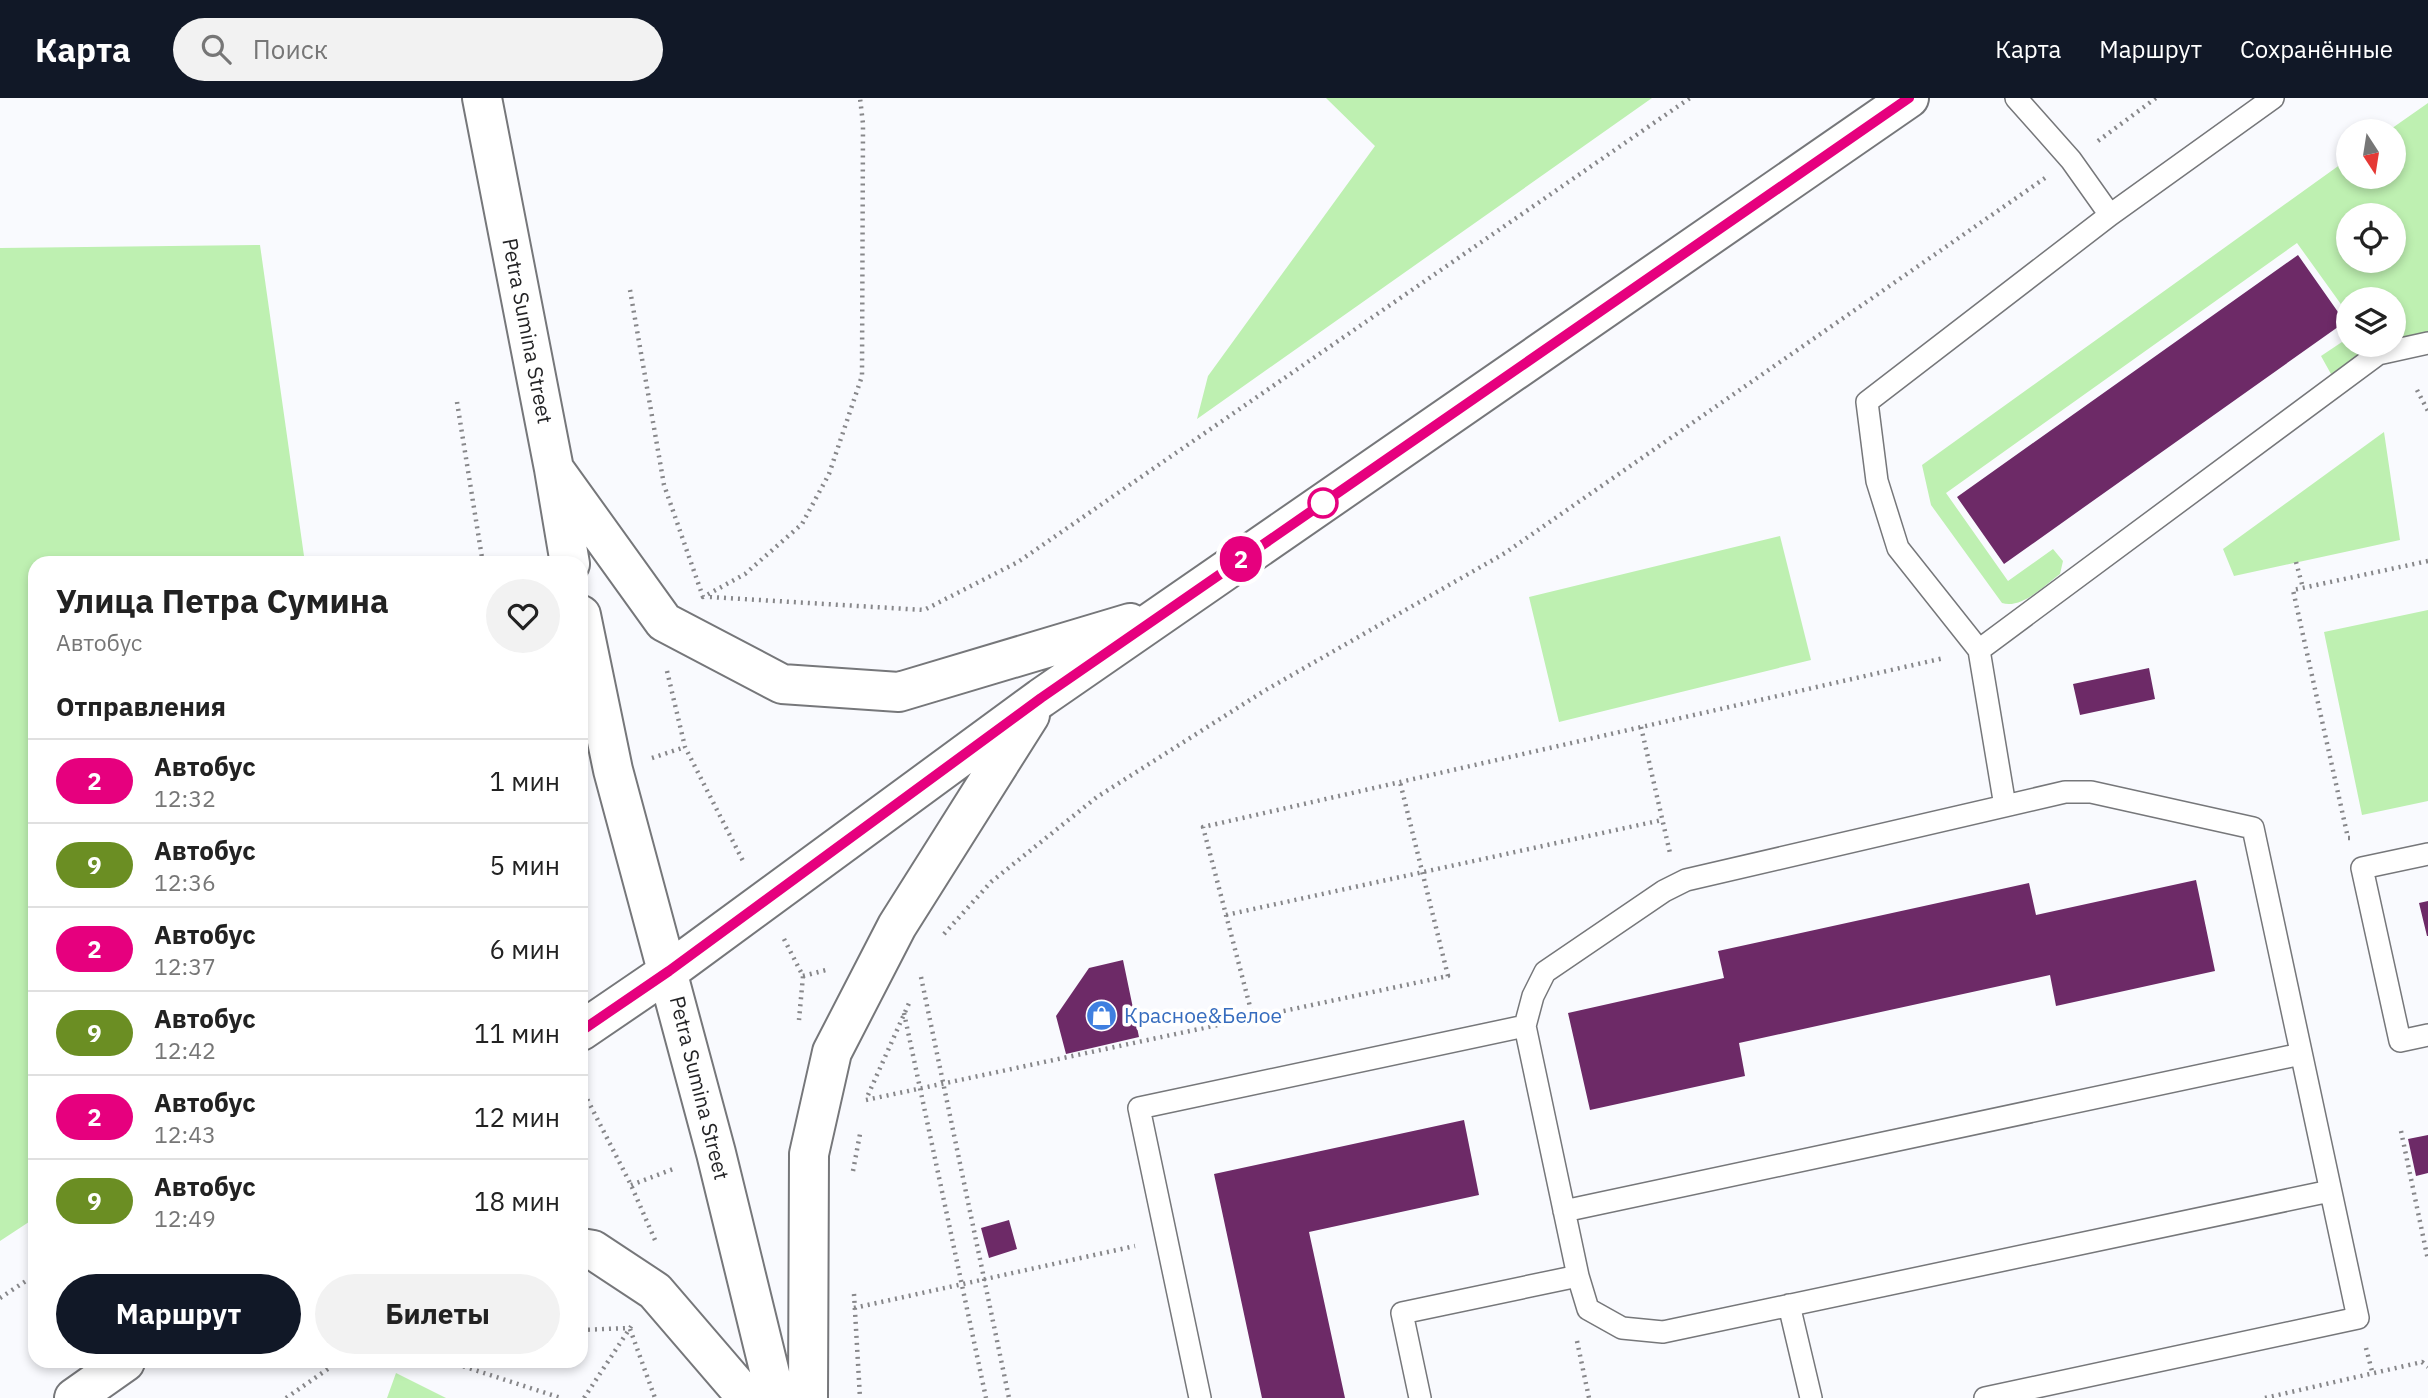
<!DOCTYPE html>
<html lang="ru">
<meta charset="utf-8">
<style>
body{margin:0;font-family:"IBM Plex Sans",sans-serif;background:#f2f2f2;color:#222;height:100vh;display:flex;flex-direction:column;font-size:26px;white-space:nowrap}
*{box-sizing:border-box;margin:0}
p{font-size:23px;color:#767676}
.icon{flex:none;width:38px;height:38px;fill:none;stroke:currentColor;stroke-width:2;stroke-linecap:round;stroke-linejoin:round}
.map{position:relative;flex:1;overflow:hidden}
.sheet{position:absolute;left:28px;top:458px;width:560px;height:812px;display:flex;flex-direction:column;background:#fff;border-radius:21px;box-shadow:0 4px 10px #0003}
.sheet>*{flex:none}
.badge{padding:0 14px;border-radius:23px;font-size:24px;line-height:46px}
.needle{width:46px;rotate:168deg}
.buttons{position:absolute;left:2336px;top:21px;display:grid;gap:14px}
.buttons a{display:grid;place-items:center;width:70px;height:70px;border-radius:50%;background:#fff;box-shadow:0 4px 10px #0003;font-size:35px}
.map>.badge{position:absolute;translate:-50% -50%;box-shadow:0 0 0 4px #fff}
h2{padding:0 28px;font-size:26px;line-height:63px}
.round{display:grid;place-items:center;flex:none;width:74px;height:74px;border-radius:37px;background:#f2f2f2}
.overview{display:flex;align-items:center;justify-content:space-between;height:119px;padding:0 28px}
h1{font-size:33px;font-weight:700;line-height:52px}
.primary-button{display:flex;gap:14px;margin-top:auto;padding:14px 28px}
.primary-button a{flex:1;height:80px;border-radius:42px;background:#111827;color:#fff;font-size:28px;font-weight:700;line-height:80px;text-align:center}
.primary-button a+a{background:#f2f2f2;color:#222}
ul{padding:0;list-style:none}
li{display:flex;align-items:center;gap:21px;height:84px;padding:0 28px;border-top:2px solid #e0e0e0}
li div{flex:1}
li b{display:block;font-size:26px}
li em{font-style:normal}
li .badge{min-width:77px;font-weight:700;text-align:center}
header{display:flex;align-items:center;gap:42px;box-sizing:border-box;height:98px;padding:0 35px;background:#111827;color:#fff}
header strong{font-size:33px}
nav{display:flex;gap:38px;margin-inline-start:auto;font-size:24px}
.search{width:490px;height:63px;background:#f2f2f2;display:flex;align-items:center;gap:18px;box-sizing:border-box;padding:0 24px;border-radius:38px;color:#767676;font-size:26px}
.map>svg:first-child{display:block}
.green{fill:#bef0b1;fill-rule:evenodd}
.building{fill:#6d2a67}
.lines{fill:none;stroke-linecap:round;stroke-linejoin:round}
.lane-casing{stroke:#76777a;stroke-width:24}
.street-casing{stroke:#76777a;stroke-width:42}
.path{stroke:#87878a;stroke-width:4.5;stroke-dasharray:2 5;stroke-linecap:butt}
.lane{stroke:#fff;stroke-width:21}
.street{stroke:#fff;stroke-width:38}
.line-casing{stroke:#fff;stroke-width:16}
.line{stroke:#e6007e;stroke-width:10}
.stop-dot{fill:#fff;stroke:#e6007e;stroke-width:3.5}
.labels{text-anchor:middle;stroke-width:7;stroke-linejoin:round;paint-order:stroke}
.street-label{font-size:21px;fill:#242426;stroke:#fff}
.shop-label{font-size:21px;fill:#366cbe;stroke:#fff;text-anchor:start}
</style>
<header>
<strong>Карта</strong>
<div class="search"><svg class="icon" aria-label="search" viewBox="0 0 24 24"><circle cx="10" cy="10" r="6"/><path d="M15 15l6 6"/></svg>Поиск</div>
<nav><a>Карта</a><a>Маршрут</a><a>Сохранённые</a></nav>
</header>
<div class="map">
<svg width="2428" height="1300" viewBox="0 0 2428 1300">
<rect width="100%" height="100%" fill="#f9fafe"/>
<path class="green" d="M1326,0H1652L1197,321L1208,278L1375,48Z
M2428,5V236L2394,246V201H2348V216L2297,145L1946,395L2008,483L2053,451L2063,463L2060,476C2045,487 2022,511 2002,505L1931,407L1922,367L2348,61V79H2394V33H2388ZM2348,117H2394V163H2348Z
M260,147L305,465L35,466V1120L0,1143V150Z
M2348,240V247H2390L2339,278L2331,276L2321,258Z
M2384,334L2400,442L2234,478L2223,451Z
M1780,438L1811,562L1559,624L1529,499Z
M2428,512V703L2362,717L2324,534Z
M396,1275L446,1300H387Z"/>
<path class="building" d="M2298,157L2345,224L2004,466L1957,399Z
M2149,570L2155,601L2080,617L2073,586Z
M2196,782L2215,873L2056,908L2050,877L1739,945L1745,978L1590,1012L1568,915L1724,880L1718,853L2029,785L2036,817Z
M2428,803V838H2427L2419,805Z
M1123,862L1139,939L1066,956L1056,918L1089,870Z
M1464,1022L1479,1097L1309,1134L1345,1300H1262L1214,1076Z
M2428,1037V1075L2416,1078L2408,1041Z
M1009,1122L1017,1151L989,1160L981,1130Z"/>
<g class="lines">
<defs>
<path id="lane" d="M2016,0L2071,62L2110,117
M1979,552L2378,256L2428,245
M2005,708L1979,552L1898,450L1877,383L1867,304L2110,117L2273,0
M2428,756L2362,770L2400,943L2428,937
M1525,928L1578,1178L1588,1211L1622,1230L1663,1234L2330,1093
M1564,1113L2301,956
M1789,1207L1811,1300
M1200,1300L1139,1010L1525,928L1533,898L1545,874L1664,793L1686,782L2065,694H2091L2253,730L2358,1220L1985,1300
M1420,1300L1402,1215L1578,1178"/>
<path id="street" d="M482,0L554,371L570,466
M554,371L664,524L782,586L899,594L1130,525
M581,517L613,672L716,1055L776,1300
M581,933L669,873L1041,600L1909,0
M581,1150L593,1152L655,1193L747,1300
M74,1300L125,1264
M808,1300L809,1056L832,954L897,828L1030,617"/>
</defs>
<use href="#lane" class="lane-casing"/>
<use href="#street" class="street-casing"/>
<path class="path" d="M2098,43L2156,0
M630,192L664,387L703,499L745,476L802,426L829,376L862,278L863,26L860,0
M2417,292L2428,313
M457,304L483,466
M2296,464L2303,490
M710,499L924,512L1018,464L1690,0
M667,573L685,649L744,765
M1641,629L1670,755
M652,660L685,649
M2350,740H2348L2293,492L2428,463
M1226,817L1662,722
M944,836L991,784L1097,699L1264,593L1505,455L2045,80
M784,841L803,878L799,922
M803,878L826,872
M921,879L1009,1300
M904,915L986,1300
M1253,920L1203,729L1944,560
M581,989L631,1087L655,1142
M868,997L910,903
M866,1002L1448,878L1400,684
M2401,1033L2428,1162
M853,1073L860,1036
M631,1087L676,1070
M854,1196L860,1300
M0,1200L35,1177
M854,1210L1135,1148
M630,1231L655,1300
M581,1232L629,1230
M1577,1243L1589,1300
M2366,1250L2373,1277
M450,1264L561,1300
M286,1300L338,1264
M584,1300L632,1227
M2265,1300L2422,1264L2428,1269"/>
<use href="#lane" class="lane"/>
<use href="#street" class="street"/>
</g>
<g class="lines">
<defs>
<path id="line" d="M581,933L669,873L1041,600L1909,0"/>
</defs>
<use href="#line" class="line-casing"/>
<use href="#line" class="line"/>
</g>
<defs>
<symbol id="shop-disc" viewBox="-11 -11 22 22"><circle r="9.5" fill="#3f7fe0" stroke="#fff"/><path d="M-5-2.5h2.3a2.7 3.5 0 0 1 5.4 0H5L5.5 6h-11ZM-1.5-2.5h3a1.5 2.3 0 0 0-3 0Z" fill="#fff"/></symbol>
</defs>
<g fill-rule="evenodd">
<use href="#shop-disc" x="1084" y="900" width="35" height="35"/>
</g>
<circle class="stop-dot" cx="1323" cy="405" r="14"/>
<g class="labels">
<g class="street-label">
<text transform="translate(527 233) rotate(79)" y="7">Petra Sumina Street</text>
<text transform="translate(699 990) rotate(76)" y="7">Petra Sumina Street</text>
</g>
<g class="shop-label">
<text x="1124" y="925">Красное&amp;Белое</text>
</g>
</g>
</svg>
<div class="buttons">
<a><svg class="needle" viewBox="-14 -14 28 28"><path d="M0-13l5 13h-10z" fill="#e53935"/><path d="M0 13l5-13h-10z" fill="#767676"/></svg></a>
<a><svg class="icon" aria-label="locate" viewBox="0 0 24 24"><circle cx="12" cy="12" r="6"/><path d="M12 2v4M12 18v4M2 12h4M18 12h4"/></svg></a>
<a><svg class="icon" aria-label="layers" viewBox="0 0 24 24"><path d="M12 4l9 5-9 5-9-5zM3 14l9 5 9-5"/></svg></a>
</div>
<b class="badge" style="left:1241px;top:461px;background:#e6007e;color:#fff">2</b>
<section class="sheet">
<div class="overview"><div><h1>Улица Петра Сумина</h1><p>Автобус</p></div><a class="round"><svg class="icon" aria-label="heart" viewBox="0 0 24 24"><path d="M12 20l-8-8c-3-5 5-10 8-4 3-6 11-1 8 4z"/></svg></a></div>
<h2>Отправления</h2>
<ul>
<li><span class="badge" style="background:#e6007e;color:#fff">2</span><div><b>Автобус</b><p>12:32</p></div><em>1 мин</em></li>
<li><span class="badge" style="background:#6b8e23;color:#fff">9</span><div><b>Автобус</b><p>12:36</p></div><em>5 мин</em></li>
<li><span class="badge" style="background:#e6007e;color:#fff">2</span><div><b>Автобус</b><p>12:37</p></div><em>6 мин</em></li>
<li><span class="badge" style="background:#6b8e23;color:#fff">9</span><div><b>Автобус</b><p>12:42</p></div><em>11 мин</em></li>
<li><span class="badge" style="background:#e6007e;color:#fff">2</span><div><b>Автобус</b><p>12:43</p></div><em>12 мин</em></li>
<li><span class="badge" style="background:#6b8e23;color:#fff">9</span><div><b>Автобус</b><p>12:49</p></div><em>18 мин</em></li>
</ul>
<div class="primary-button"><a>Маршрут</a><a>Билеты</a></div>
</section>
</div>
